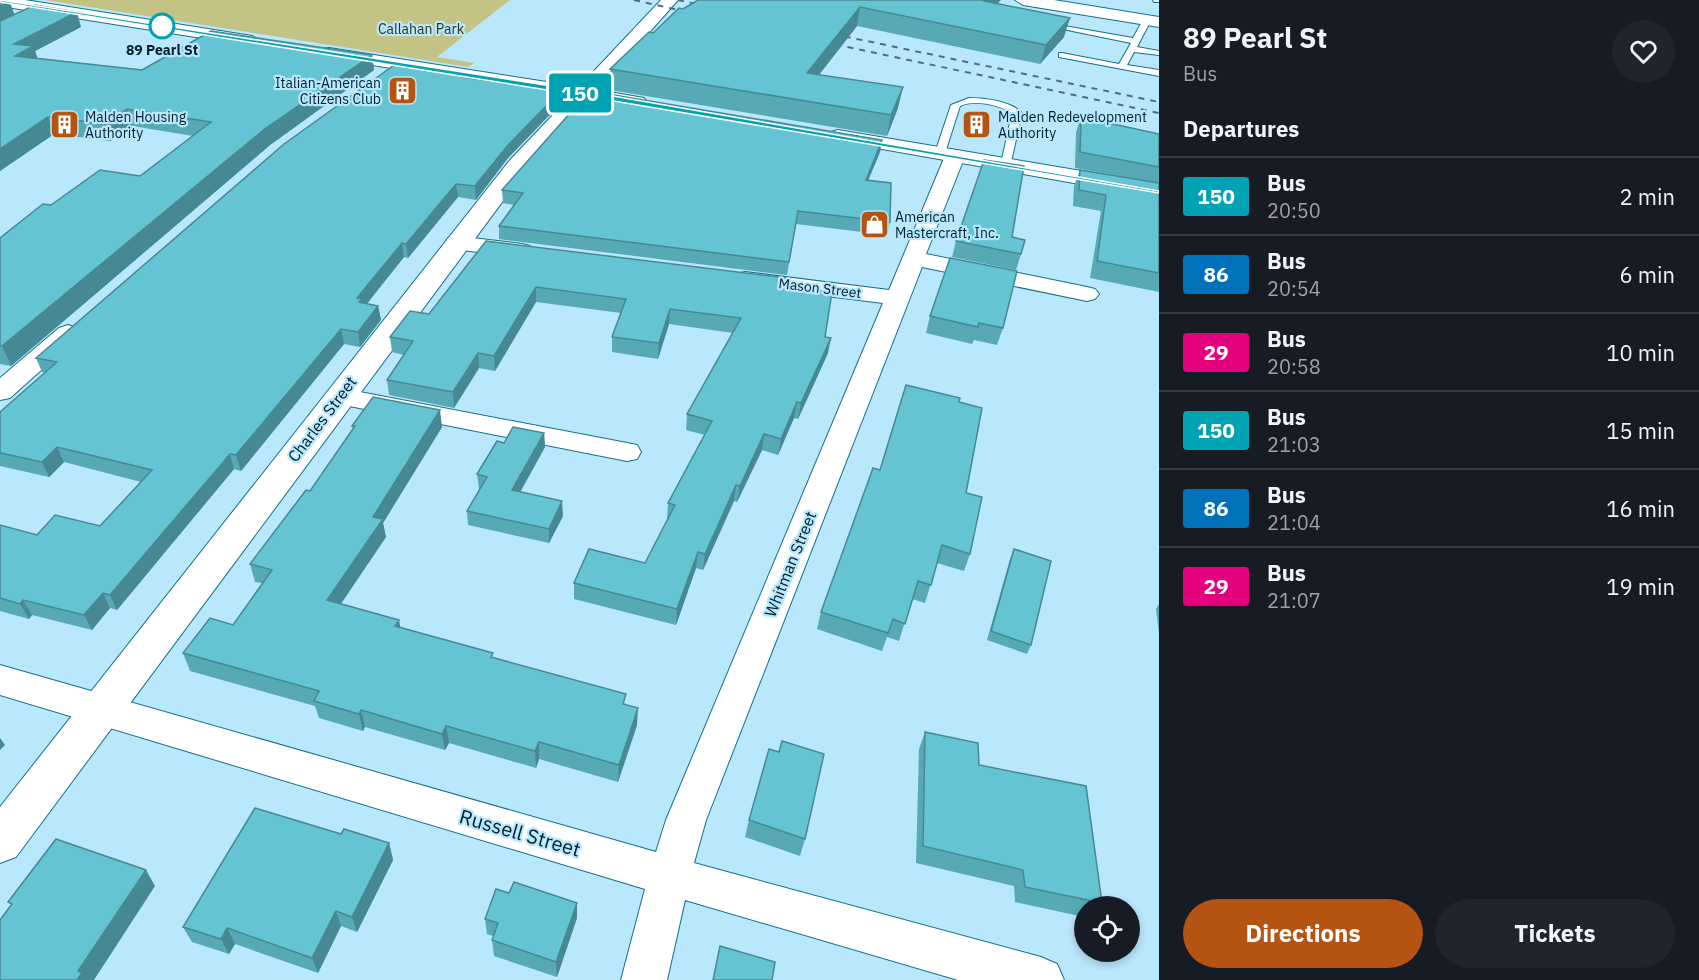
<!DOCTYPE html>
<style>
body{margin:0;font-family:"IBM Plex Sans",sans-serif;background:#20242c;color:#f1f3f6;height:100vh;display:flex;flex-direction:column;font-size:22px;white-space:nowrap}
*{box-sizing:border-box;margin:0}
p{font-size:20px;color:#9ea1a6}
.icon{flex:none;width:33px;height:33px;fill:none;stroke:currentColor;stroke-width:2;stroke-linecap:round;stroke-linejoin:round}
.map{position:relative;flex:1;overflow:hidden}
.details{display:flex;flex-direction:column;background:#171b24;width:540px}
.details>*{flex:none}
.badge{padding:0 12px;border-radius:4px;font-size:21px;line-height:39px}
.controls{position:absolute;left:1074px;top:896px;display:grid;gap:12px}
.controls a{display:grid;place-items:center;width:66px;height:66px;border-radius:50%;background:#171b24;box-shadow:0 3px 9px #0003;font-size:30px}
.map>.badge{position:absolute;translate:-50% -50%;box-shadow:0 0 0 3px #fff}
h2{padding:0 24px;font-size:22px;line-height:54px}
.round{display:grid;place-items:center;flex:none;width:63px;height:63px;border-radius:32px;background:#20242c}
.head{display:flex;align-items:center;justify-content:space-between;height:102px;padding:0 24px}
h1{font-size:28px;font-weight:800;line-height:45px}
.button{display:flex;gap:12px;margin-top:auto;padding:12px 24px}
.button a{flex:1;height:69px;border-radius:36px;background:#b45312;color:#fff;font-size:24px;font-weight:800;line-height:69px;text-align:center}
.button a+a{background:#20242c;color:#f1f3f6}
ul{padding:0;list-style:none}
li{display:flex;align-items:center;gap:18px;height:78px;padding:0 24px;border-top:2px solid #363941}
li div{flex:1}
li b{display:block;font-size:22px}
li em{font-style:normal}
li .badge{min-width:66px;font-weight:700;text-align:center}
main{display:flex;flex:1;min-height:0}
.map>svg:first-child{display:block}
.green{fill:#c3c386}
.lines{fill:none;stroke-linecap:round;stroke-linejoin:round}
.lane-casing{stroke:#146e8e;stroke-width:2}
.street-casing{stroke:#146e8e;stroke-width:2}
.secondary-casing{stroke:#146e8e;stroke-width:2}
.lane{fill:#fff;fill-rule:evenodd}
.street{fill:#fff;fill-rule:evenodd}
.secondary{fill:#fff;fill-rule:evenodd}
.rail{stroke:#4b7081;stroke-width:2;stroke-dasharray:6 6;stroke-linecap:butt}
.wall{fill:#56a9b5}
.shaded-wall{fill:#468994}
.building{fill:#64c4d3;stroke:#468994;stroke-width:1.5}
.line{fill:#00a3b4;stroke:#fff;stroke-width:1.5}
.stop-dot{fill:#fff;stroke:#00a3b4;stroke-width:3}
.labels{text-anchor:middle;stroke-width:4.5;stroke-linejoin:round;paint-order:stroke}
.far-park-label{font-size:14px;fill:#333313;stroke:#b9e7fc}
.far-stop-label{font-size:14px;font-weight:bold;fill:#001f2c;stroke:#b9e7fc}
.far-poi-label{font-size:14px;fill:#001f2c;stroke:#b9e7fc;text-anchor:start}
.far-street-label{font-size:14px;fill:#001f2c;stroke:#b9e7fc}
.street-label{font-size:16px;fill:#001f2c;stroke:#b9e7fc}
.near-street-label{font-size:20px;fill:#001f2c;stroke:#b9e7fc}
</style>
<main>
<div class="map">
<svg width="1159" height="980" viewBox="0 0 1159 980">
<rect width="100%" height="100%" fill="#b9e7fc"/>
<path class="green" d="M45,0H510L437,57L474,63L469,67Z"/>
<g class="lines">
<defs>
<path id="lane" d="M1153,0H1159V2H1154Z
M1144,18L1151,20L1137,47L1159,51V55L1134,52L1127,65L1159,70V76L1059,57V53H1062L1119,64L1131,43L1043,25L1047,23L1133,38Z
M969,98C984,98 1011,101 1022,113L1010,166L1001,164L1012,113C1000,105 974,99 960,106L945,153L940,156L935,153L951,105Z"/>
<path id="street" d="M955,150L962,152L965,156L926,254L1087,287L1095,289L1099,294L1095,299L1087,301L922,267L706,820L694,863L1041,957L1057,964L1064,980H958L685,900L667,980H621L645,889L0,695V665L656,852L666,820L883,303L745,286L737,284L733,279L737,274L745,272L889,290L945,156L948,152Z
M456,236L522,244L530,246L533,251L530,256L522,258L448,248L445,243L448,238Z
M68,325L77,328L81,333L77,338L10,398L0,400V378L59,328Z
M339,388L627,443L637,445L641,452L637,459L627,461L329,402L325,396L329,390Z"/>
<path id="secondary" d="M0,0H25L252,36L261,41L252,46L0,6Z
M661,0H678L598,90L644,98L647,102L644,106L637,108L589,100L526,170L16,857L0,863V807L510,160L570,97L329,58L323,57L320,53L323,49L329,48L579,87Z
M1015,0H1054L1159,17V27L1023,5Z
M838,130L1159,184V198L831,140L827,136L831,132Z"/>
</defs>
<use href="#lane" class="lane-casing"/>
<use href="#street" class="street-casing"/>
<use href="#secondary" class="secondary-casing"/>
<use href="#lane" class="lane"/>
<use href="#street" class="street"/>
<use href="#secondary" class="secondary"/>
<path class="rail" d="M634,0L692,13
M678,0L710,7
M833,34L1159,102
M824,42L1159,113"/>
</g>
<path class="wall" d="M997,4L1064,37L1040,64L857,26L819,75L898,108L887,136L610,90V69L653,33L683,9Z
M15,15L81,27L35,51L37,58L142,70L372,55L374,70L270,145L11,366L0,364V238L51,205L140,176L193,136L132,126L110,141L54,134L0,171Z
M467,74V77L561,103L508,158L476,200L458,197L408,258L404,257L367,304L378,306L381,320L360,347L344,344L241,471L234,469L117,610L110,608L92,630L32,615L29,619L0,611V525L37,535L100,526L141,482L64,462L49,477L0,466V412L45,373L42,372L36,358Z
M1081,117L1159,134V292L1090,278L1101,211L1073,206L1074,186L1080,170L1148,181L1075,168L1076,132Z
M882,140L880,152L868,180L890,222L887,235L796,224L787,275L499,239V226L514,205L503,203L502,190Z
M1012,237L1021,254L1016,270L952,257L956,241Z
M486,241L785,286L825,337L828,353L798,419L794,418L778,455L762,450L737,502L734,501L703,570L696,568L676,625L574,599V583L645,563L668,520L667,519L668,503L705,435L686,430L687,414L733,333L669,324L658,359L612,352V337L621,313L536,302L495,371L479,368L454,408L389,395L387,380L404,355L392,352L390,337L429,314Z
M950,258L1003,328L997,345L974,340L972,344L926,333L930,316Z
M959,402L970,554L964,571L937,563L925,603L912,599L899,641L887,637L882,651L817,629L821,612L880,470Z
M352,426L442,427L383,523L386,537L341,604L400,628L493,657L626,704L637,725L618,782L539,759L536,768L449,743L445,750L365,727L363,731L319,718L315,706L190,671L183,653L233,625L262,583L255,582L250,564L310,491L353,430Z
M544,433L545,447L520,492L563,516L549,543L468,525L467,511L480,489H479L477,474L504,443Z
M1014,549L1031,645L1027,654L987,640L1010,559Z
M1159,604V633L1156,609Z
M925,732L979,765L1102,903L1100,906H1084V917L1015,902L1014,886L916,863L919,749Z
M749,820L805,839L800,856L745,837Z
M341,834L389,843L393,860L357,932L341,926L318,973L235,944L229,954L192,942L183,927Z
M509,893L577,903V918L557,977L494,956L492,940L493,936L487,934L485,919Z"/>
<path class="shaded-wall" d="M986,0H1001L980,20L984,1Z
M10,2L15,16L0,24V6Z
M860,7L857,26L804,94L807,73Z
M77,12L81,27L35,51L39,62L15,56L14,44Z
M1070,18L1064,37L1040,64L1046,45Z
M372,55L374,70L270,145L11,366L2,346L266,128Z
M903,87L898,108L887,136L891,115Z
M561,91V103L508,158L476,200L475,186L508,145Z
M127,109L132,126L110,141L105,124Z
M48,117L54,134L0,171V149Z
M882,140L880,152L863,193L866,180Z
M456,184L458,197L408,258L406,244Z
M402,243L404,257L363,308L364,313L357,298Z
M536,287V302L495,371L494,356Z
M378,306L381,320L360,347L358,332Z
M670,309L669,324L658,359L659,343Z
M341,329L344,344L241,471L236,455Z
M831,338L828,353L798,419L801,403Z
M478,353L479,368L454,408L453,392Z
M797,402L794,418L778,455L781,439Z
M440,410L442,427L383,523L386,537L331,618L327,600L373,517Z
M544,433L545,447L513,505L512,490Z
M764,434L762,450L737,502L740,486Z
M57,447L64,462L49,477L42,462Z
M230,454L234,469L117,610L110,595Z
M736,485L734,501L703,570L705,554Z
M562,501L563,516L549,543V529Z
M698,552L696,568L676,625L677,609Z
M103,593L110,608L92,630L84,615Z
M23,600L32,615L29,619L20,604Z
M399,620L402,637L395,626Z
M638,708L637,725L618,782L619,765Z
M361,710L365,727L363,731L359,714Z
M446,726L449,743L445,750L442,734Z
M0,738L5,745L0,750Z
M539,742V759L536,768L535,751Z
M389,843L393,860L357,932L352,917Z
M146,870L155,886L94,980H77L78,971Z
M577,903V918L557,977L556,962Z
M336,911L341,926L318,973L312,958Z
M227,928L235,944L229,954L221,939Z"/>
<path class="building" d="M0,0L10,2L0,6Z
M698,0H986L984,1L1070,18L1046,45L860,7L807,73L903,87L891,115L610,69L649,32L653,33L679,8L683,9Z
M35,5L77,12L14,44L33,46L15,56L142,70L211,31L372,55L266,128L2,346H0V238L43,204L51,205L100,170L140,176L211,122L127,109L105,124L48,117L0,149V21Z
M397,63L467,74L463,77L561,91L508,145L475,186L456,184L406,244L402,243L357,298L362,299L359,302L378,306L358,332L341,329L236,455L230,454L110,595L103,593L84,615L23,600L20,604L0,598V525L37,535L55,515L100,526L152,470L57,447L42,462L0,453V412L57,362L36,358L284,144Z
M596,92L882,140L866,180L891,183L890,222L798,211L789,262L499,226L523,193L502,190L586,95L592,96Z
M1081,117L1159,134V167L1080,152Z
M984,160L1024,166L1012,237L1025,240L1021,254L956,241Z
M1080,170L1159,183V273L1097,261L1106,195L1079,190Z
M486,241L787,278L785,286L832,292L825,337L831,338L801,403L797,402L781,439L764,434L740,486L736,485L705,554L698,552L677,609L574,583L589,549L645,563L675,505L668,503L712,421L687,414L741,318L670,309L659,343L612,337L626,299L536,287L494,356L478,353L453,392L387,380L413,341L390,337L410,311L429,314Z
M950,258L1017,271L1003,328L979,323L978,327L930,316Z
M906,385L960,398L959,402L982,408L966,493L982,497L970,554L942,545L931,585L918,581L905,624L893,619L888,633L821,612L873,468L880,470Z
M373,397L440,410L373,517L383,519L327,600L399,620L395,626L493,653L491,657L626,694L623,704L638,708L619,765L539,742L535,751L446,726L442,734L361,710L359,714L314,701L319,691L183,653L210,618L233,625L272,570L250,564L306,490L310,491L355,426H352Z
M513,427L544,433L512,490L562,501L549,529L467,511L487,477L477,474L497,441L504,443Z
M1014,549L1051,561L1031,645L991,631Z
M925,732L978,743L979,765L1086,786L1102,903L1025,887L1023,870L923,846Z
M782,741L824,754L805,839L749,820L769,749L779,752Z
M255,808L341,834L344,829L389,843L352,917L336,911L312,958L227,928L221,939L183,927Z
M56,839L146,870L78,971L82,973L77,980H0V920L12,904L8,902Z
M514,882L577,903L556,962L492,940L498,923L485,919L496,889L509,893Z
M720,946L775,962L772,980H713Z"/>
<path class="line" d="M0,0L584,91L1159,191V193L584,96L0,2Z"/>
<defs>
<symbol id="building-square" viewBox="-11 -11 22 22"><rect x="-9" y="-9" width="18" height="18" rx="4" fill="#b45312" stroke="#b9e7fc"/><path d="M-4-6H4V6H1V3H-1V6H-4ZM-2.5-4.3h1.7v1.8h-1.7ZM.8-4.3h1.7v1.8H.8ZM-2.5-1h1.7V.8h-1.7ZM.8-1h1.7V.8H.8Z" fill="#fff"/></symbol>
<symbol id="shop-square" viewBox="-11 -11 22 22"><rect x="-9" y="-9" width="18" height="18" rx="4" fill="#b45312" stroke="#b9e7fc"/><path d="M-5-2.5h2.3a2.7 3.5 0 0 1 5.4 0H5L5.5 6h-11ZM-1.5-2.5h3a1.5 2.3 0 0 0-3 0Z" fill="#fff"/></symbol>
</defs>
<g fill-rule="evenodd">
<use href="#building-square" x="386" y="74" width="33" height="33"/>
<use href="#building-square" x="48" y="108" width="33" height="33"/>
<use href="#building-square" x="960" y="108" width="33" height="33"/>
<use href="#shop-square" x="858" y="208" width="33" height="33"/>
</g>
<circle class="stop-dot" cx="162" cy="26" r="12"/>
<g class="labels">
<g class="far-park-label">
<text x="421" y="34">Callahan Park</text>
</g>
<g class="far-stop-label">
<text x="162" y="55">89 Pearl St</text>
</g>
<g class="far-poi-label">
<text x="381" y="88" text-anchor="end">Italian-American<tspan x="381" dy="16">Citizens Club</tspan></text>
<text x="85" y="122">Malden Housing<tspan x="85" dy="16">Authority</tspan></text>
<text x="998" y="122">Malden Redevelopment<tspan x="998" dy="16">Authority</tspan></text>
<text x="895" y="222">American<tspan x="895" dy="16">Mastercraft, Inc.</tspan></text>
</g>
<g class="far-street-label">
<text transform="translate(820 288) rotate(7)" y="5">Mason Street</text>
</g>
<g class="street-label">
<text transform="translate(322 419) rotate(-53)" y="6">Charles Street</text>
<text transform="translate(790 564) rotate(-68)" y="6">Whitman Street</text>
</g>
<g class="near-street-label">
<text transform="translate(520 833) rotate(16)" y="7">Russell Street</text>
</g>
</g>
</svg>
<div class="controls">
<a><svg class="icon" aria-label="locate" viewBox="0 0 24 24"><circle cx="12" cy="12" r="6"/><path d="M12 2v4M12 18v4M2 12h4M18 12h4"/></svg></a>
</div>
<b class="badge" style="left:580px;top:93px;background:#00a3b4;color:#fff">150</b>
</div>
<section class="details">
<div class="head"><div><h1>89 Pearl St</h1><p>Bus</p></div><a class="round"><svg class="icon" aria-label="heart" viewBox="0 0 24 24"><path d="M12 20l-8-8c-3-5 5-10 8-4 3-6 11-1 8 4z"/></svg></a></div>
<h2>Departures</h2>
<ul>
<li><span class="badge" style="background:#00a3b4;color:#fff">150</span><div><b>Bus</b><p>20:50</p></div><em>2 min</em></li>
<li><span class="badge" style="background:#0072bc;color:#fff">86</span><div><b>Bus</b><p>20:54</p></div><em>6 min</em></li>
<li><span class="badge" style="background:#e6007e;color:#fff">29</span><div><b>Bus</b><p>20:58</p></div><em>10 min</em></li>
<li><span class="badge" style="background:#00a3b4;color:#fff">150</span><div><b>Bus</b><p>21:03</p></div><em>15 min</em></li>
<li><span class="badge" style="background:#0072bc;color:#fff">86</span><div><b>Bus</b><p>21:04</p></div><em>16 min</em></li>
<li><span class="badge" style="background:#e6007e;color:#fff">29</span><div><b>Bus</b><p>21:07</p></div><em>19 min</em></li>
</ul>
<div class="button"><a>Directions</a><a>Tickets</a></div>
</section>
</main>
